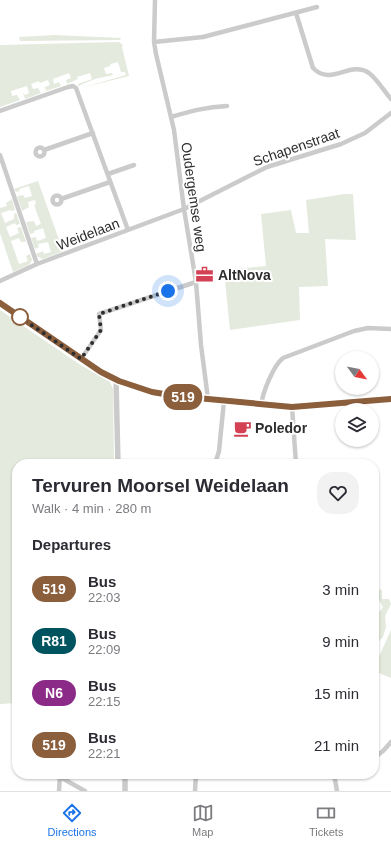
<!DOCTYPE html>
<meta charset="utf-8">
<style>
body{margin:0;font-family:Arial,sans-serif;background:#f2f2f3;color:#2b2b33;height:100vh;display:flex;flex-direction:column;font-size:15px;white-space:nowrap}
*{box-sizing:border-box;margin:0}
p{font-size:13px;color:#7c7c81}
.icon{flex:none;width:22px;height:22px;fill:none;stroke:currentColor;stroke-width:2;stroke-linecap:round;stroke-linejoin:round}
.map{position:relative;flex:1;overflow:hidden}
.details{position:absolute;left:12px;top:459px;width:367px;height:320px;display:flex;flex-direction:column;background:#fff;border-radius:16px;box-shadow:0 1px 3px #0004}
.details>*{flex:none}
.badge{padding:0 8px;border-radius:13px;font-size:14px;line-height:26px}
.needle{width:26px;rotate:122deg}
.tools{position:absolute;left:335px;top:351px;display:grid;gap:8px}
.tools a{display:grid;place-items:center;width:44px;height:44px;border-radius:50%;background:#fff;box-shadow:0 1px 3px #0004;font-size:20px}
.you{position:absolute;width:20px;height:20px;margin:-10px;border:3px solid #fff;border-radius:50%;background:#1a73e8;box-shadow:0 0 0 6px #1a73e833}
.map>.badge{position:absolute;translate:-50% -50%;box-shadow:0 0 0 2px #fff}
h2{padding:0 20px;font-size:15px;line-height:36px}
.round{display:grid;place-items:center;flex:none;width:42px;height:42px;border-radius:16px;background:#f2f2f3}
.head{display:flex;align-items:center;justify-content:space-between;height:68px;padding:0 20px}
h1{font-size:19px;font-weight:700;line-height:30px}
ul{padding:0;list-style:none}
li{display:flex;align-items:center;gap:12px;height:52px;padding:0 20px}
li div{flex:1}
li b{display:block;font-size:15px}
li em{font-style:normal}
li .badge{min-width:44px;font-weight:700;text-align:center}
.tab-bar{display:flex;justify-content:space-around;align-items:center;height:56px;border-top:1px solid #e1e1e2;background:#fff;font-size:11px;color:#7c7c81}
.tab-bar a{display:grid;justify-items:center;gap:2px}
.tab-bar .selected{color:#1a73e8}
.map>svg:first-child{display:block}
.green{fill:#e4eadd}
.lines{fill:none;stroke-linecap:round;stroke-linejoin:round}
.minor{stroke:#cbcbcb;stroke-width:4.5}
.tertiary{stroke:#cbcbcb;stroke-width:5.5}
.line-casing{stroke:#fff;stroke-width:9}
.line{stroke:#8b5e3c;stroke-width:6}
.walk{stroke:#2e2e2e;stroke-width:4;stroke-dasharray:0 7.2}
.stop-dot{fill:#fff;stroke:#8b5e3c;stroke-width:2}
.labels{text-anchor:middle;stroke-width:4;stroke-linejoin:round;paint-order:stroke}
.street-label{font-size:14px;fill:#2e2e2e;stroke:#fff}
.poi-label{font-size:14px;font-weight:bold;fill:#2e2e2e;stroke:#fff;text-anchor:start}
</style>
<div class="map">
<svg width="391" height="791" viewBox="0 0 391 791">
<rect width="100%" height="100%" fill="#fff"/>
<path class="green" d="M55,35L121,38L120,40L20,41L19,37Z
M119,42L123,45L122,47L129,76L81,88L126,75L125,72H121L118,62L110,64V66L104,68L106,74L112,73L113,75L95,79L78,86V84L92,79L90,73L77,77L78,79L67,84L66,80L71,78L69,73L53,79L54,84L59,82L61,86L46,91L45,87L50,85L48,80L40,83L39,81L31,84L33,89L38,88L41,93L25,99L23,93L25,95L29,93L27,86L11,91L12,96L17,95L20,100L0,107V45Z
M38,181L63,251L43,259L38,257L36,254L43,251L44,254L51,252L48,242L38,244L39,247L35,249L31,238L36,237L37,241L46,238L43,228L34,231V233L30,234L26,222L34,221L36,226L41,224L34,205L36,204L35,200L28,202L29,207L22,211L17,196L23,195L25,198L32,196L29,186L19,189L20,191L16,192L14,189Z
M345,194H353L356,240L325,239L328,286L299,287L300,320L230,330L224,270L266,266L261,214L291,210L296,233H309L306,200Z
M12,199L15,210L11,211L10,210L1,213L5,223L14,219V214L16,213L20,224L16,225L15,223L6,227L10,237L19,233L17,228L21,227L26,242H21L19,238L11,241L19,264L28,261L26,256L30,254L32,260L29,265L13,272L0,233V208L7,206L6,203Z
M0,310L79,364L110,382L113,389L114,464H17V703L0,704Z
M378,589L382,590V599H389L391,604L385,616L386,627L383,637L374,646L375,630L374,616L381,610L383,607L378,598Z
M391,630V678L374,671V668Z"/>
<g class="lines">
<path class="minor" d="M155,0L154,42L156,54L174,130L184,209L196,282L201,345L208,399
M296,13L313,68C332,87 349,60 369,73C376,78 385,92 391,99
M154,42L203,37L317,7
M0,111L68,87L73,86L76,88L128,230
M171,117C191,111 206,107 227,106
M35.5 152a4.5 4.5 0 1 1 9 0a4.5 4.5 0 1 1-9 0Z
M44,150L93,133
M0,155L37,264
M108,174L134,165
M52.5 200a4.5 4.5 0 1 1 9 0a4.5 4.5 0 1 1-9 0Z
M61,199L110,182
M0,281L37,264L184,209L267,167L341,144L365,133L391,113
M81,359L101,330L99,314L196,282
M261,405C263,392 273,366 283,358L354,331L368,328L391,329
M292,407L296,464
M215,464L219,451L224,401
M374,758L383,751L391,742
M251,774L310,776L321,774
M334,774L337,791
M60,777L85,791
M59,791L60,775
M195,791L196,774"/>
<path class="tertiary" d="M0,303L101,372L119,381L152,392L176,396L292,407L391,399
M116,380L118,464
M125,774V791"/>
</g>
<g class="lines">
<defs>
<path id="line" d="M0,303L101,372L119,381L152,392L176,396L292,407L391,399"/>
</defs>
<use href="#line" class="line-casing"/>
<use href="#line" class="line"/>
<path class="walk" d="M20,317L81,359L101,330L99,314L168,291"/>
</g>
<defs>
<symbol id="office-bare" viewBox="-9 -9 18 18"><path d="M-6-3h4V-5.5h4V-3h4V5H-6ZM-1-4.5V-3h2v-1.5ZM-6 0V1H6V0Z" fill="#d44054" stroke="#fff" stroke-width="2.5" paint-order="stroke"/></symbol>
<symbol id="cafe-bare" viewBox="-9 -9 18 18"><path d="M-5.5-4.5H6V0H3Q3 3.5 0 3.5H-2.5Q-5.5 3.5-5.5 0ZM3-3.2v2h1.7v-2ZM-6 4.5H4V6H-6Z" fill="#d44054" stroke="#fff" stroke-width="2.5" paint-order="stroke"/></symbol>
</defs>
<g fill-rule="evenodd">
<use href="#office-bare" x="192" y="262" width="25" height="25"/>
<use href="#cafe-bare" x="230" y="416" width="25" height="25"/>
</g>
<circle class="stop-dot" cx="20" cy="317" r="8"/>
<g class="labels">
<g class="street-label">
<text transform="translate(296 147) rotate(-19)" y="5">Schapenstraat</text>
<text transform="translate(194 197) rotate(82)" y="5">Oudergemse weg</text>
<text transform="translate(88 234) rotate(-21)" y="5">Weidelaan</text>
</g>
<g class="poi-label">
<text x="218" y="280">AltNova</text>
<text x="255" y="433">Poledor</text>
</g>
</g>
</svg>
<div class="tools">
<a><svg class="needle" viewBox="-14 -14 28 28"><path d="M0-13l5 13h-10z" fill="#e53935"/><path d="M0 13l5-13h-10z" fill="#7c7c81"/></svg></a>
<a><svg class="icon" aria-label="layers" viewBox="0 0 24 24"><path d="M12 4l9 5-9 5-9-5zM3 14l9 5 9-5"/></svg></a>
</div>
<div class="you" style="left:168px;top:291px"></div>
<b class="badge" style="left:183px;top:397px;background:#8b5e3c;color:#fff">519</b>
<section class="details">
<div class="head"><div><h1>Tervuren Moorsel Weidelaan</h1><p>Walk · 4 min · 280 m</p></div><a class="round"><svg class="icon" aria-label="heart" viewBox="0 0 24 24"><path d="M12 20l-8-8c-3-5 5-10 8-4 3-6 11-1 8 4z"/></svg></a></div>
<h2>Departures</h2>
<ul>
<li><span class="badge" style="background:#8b5e3c;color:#fff">519</span><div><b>Bus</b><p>22:03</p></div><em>3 min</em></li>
<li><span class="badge" style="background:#005460;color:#fff">R81</span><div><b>Bus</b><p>22:09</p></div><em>9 min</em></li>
<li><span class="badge" style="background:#8c2b87;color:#fff">N6</span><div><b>Bus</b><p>22:15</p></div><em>15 min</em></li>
<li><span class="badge" style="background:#8b5e3c;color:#fff">519</span><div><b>Bus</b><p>22:21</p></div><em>21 min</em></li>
</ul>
</section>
</div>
<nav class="tab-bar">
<a class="selected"><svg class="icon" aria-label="directions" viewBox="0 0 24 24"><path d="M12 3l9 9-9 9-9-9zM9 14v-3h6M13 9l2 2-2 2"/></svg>Directions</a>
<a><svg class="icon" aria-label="map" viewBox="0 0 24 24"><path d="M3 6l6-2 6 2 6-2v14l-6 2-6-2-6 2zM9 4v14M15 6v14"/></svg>Map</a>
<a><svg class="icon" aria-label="tickets" viewBox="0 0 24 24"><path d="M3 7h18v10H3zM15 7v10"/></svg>Tickets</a>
</nav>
